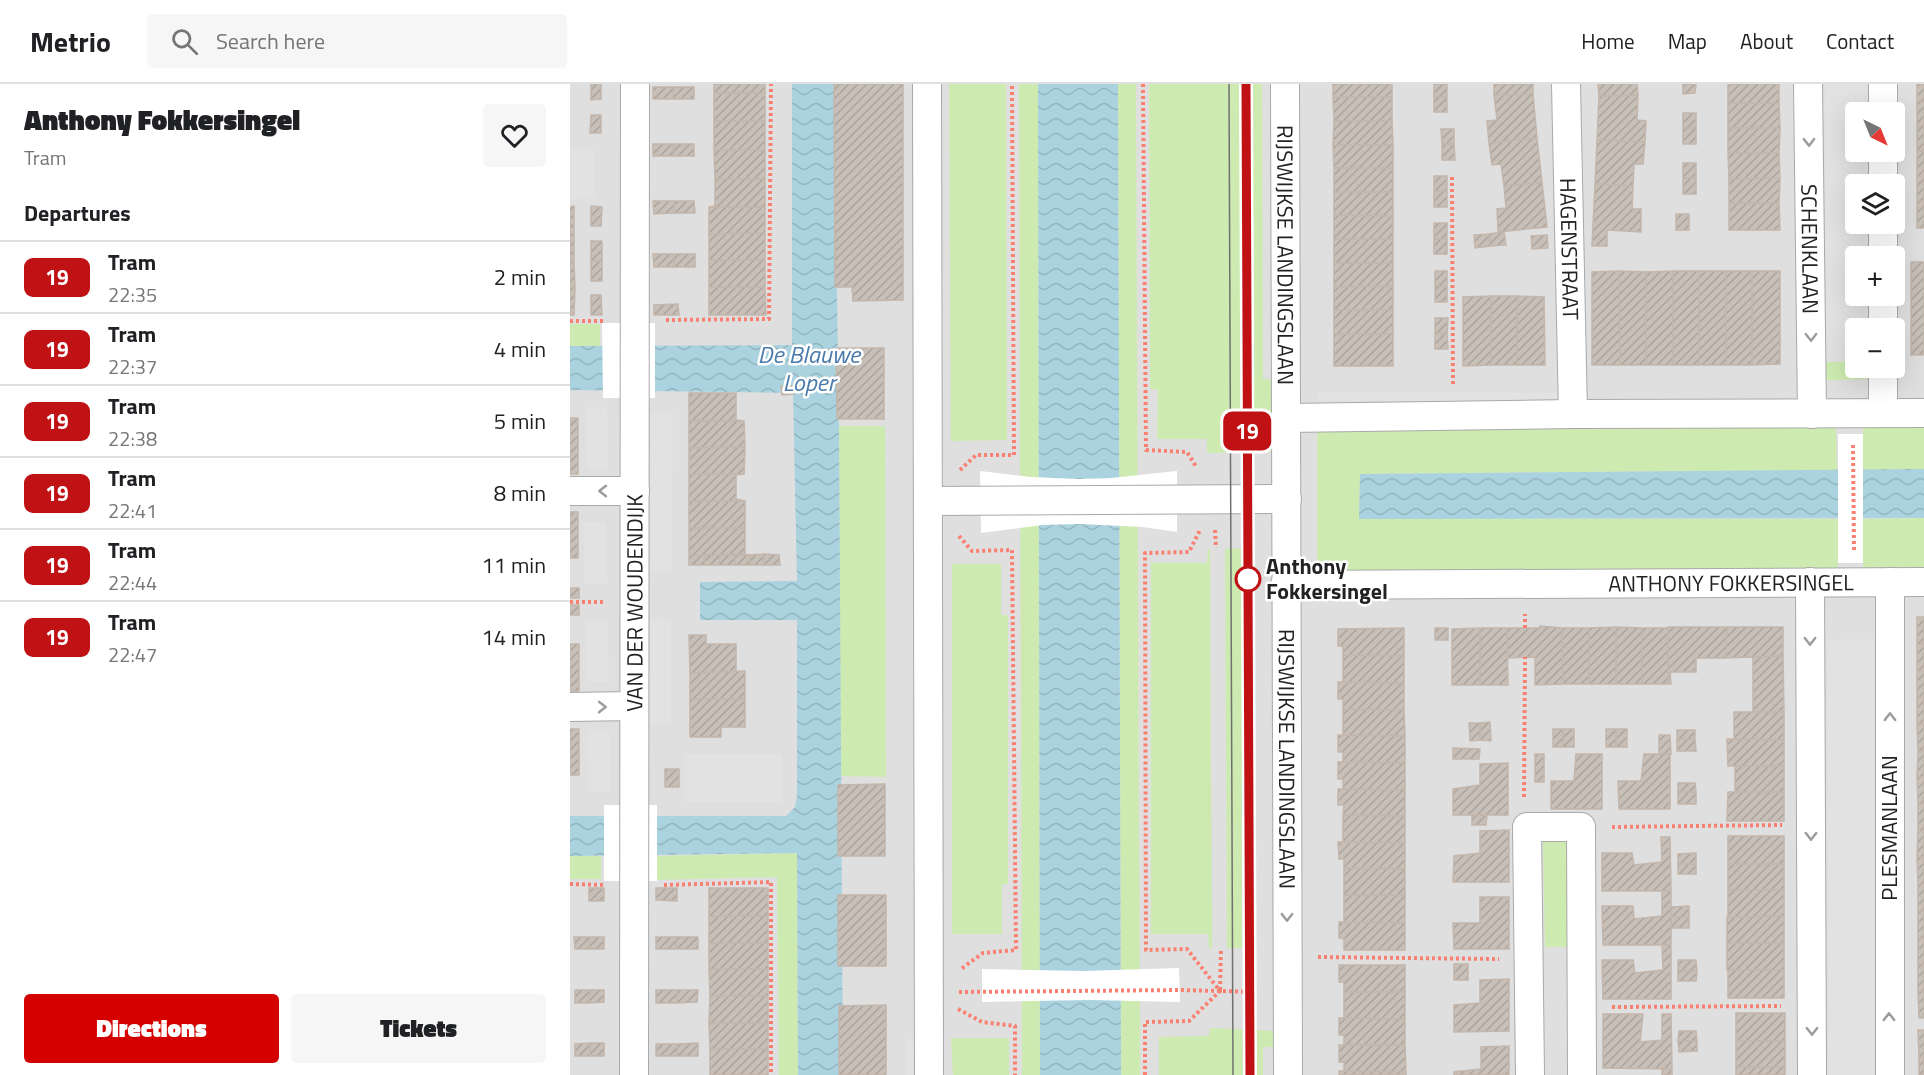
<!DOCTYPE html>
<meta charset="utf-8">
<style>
body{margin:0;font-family:"Titillium Web",sans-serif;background:#f6f6f6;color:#202124;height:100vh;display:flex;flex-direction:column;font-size:22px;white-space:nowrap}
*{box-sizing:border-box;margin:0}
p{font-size:20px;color:#757577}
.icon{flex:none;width:33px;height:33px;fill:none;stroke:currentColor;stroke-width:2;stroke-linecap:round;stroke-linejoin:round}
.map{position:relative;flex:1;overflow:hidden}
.drawer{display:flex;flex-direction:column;background:#fff;width:570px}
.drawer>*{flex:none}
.badge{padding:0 12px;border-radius:9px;font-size:21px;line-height:39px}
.needle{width:39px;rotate:137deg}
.buttons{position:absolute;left:1275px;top:18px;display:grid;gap:12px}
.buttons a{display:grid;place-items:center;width:60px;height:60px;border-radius:6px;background:#fff;box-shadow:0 6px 24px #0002;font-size:30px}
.map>.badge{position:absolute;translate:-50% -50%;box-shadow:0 0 0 3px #fff}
h2{padding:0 24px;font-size:22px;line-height:54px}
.round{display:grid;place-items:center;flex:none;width:63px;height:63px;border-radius:6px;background:#f6f6f6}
.summary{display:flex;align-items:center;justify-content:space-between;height:102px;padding:0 24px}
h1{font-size:28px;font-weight:800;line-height:45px}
.button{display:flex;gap:12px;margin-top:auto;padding:12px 24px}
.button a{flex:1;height:69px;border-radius:6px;background:#d40000;color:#fff;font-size:24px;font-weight:800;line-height:69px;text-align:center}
.button a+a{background:#f6f6f6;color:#202124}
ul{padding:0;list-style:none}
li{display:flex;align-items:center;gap:18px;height:72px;padding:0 24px;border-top:2px solid #e0e0e0}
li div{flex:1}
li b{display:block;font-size:22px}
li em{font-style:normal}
li .badge{min-width:66px;font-weight:700;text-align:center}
header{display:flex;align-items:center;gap:36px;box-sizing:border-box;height:84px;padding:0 30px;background:#fff;border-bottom:2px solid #e0e0e0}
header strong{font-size:28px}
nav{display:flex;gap:33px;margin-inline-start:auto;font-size:21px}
.search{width:420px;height:54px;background:#f6f6f6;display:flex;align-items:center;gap:15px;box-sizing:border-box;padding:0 21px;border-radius:6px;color:#757577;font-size:22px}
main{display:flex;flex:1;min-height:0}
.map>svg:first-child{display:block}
.residential{fill:#e0dfdf;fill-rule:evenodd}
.grass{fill:#cdebb0}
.parking{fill:#e2e2e2}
.water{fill:url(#water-waves)}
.pier{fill:#fff}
.building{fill:url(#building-hatch);stroke:#c4b6ab;stroke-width:1.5}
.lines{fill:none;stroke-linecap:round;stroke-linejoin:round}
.minor-casing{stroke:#a9a9a9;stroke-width:30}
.path{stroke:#fa8072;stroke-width:4;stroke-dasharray:3 3;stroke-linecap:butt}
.minor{stroke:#fff;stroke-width:28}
.tram{stroke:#707070;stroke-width:1.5}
.oneway{stroke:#9c9c9c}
.line-casing{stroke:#fff;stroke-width:14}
.line{stroke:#c01115;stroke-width:9}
.stop-dot{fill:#fff;stroke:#c01115;stroke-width:3}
.labels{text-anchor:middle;stroke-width:5;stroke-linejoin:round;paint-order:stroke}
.street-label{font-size:22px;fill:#222;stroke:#fff}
.stop-label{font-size:22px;font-weight:bold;fill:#222;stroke:#fff;text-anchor:start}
.water-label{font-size:24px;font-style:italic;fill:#4a7aab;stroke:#fff}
</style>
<header>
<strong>Metrio</strong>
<div class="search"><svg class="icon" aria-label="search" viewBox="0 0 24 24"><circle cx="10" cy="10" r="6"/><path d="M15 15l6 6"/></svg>Search here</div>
<nav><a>Home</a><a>Map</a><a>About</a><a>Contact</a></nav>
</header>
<main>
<section class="drawer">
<div class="summary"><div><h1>Anthony Fokkersingel</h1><p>Tram</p></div><a class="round"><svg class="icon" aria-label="heart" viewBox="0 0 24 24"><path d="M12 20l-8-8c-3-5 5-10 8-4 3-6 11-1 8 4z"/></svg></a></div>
<h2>Departures</h2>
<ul>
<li><span class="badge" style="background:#c01115;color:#fff">19</span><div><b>Tram</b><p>22:35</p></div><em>2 min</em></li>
<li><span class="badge" style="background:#c01115;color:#fff">19</span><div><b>Tram</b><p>22:37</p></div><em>4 min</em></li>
<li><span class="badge" style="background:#c01115;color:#fff">19</span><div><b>Tram</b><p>22:38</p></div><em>5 min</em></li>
<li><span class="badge" style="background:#c01115;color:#fff">19</span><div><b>Tram</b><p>22:41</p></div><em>8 min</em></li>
<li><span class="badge" style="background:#c01115;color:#fff">19</span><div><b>Tram</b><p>22:44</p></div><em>11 min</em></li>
<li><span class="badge" style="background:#c01115;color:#fff">19</span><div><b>Tram</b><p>22:47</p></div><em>14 min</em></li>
</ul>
<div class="button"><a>Directions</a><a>Tickets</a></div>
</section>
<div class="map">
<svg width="1354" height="991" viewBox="0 0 1354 991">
<defs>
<pattern id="water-waves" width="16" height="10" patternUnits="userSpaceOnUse" patternTransform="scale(1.5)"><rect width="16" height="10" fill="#aad3df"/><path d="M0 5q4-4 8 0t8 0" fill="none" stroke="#92b5bf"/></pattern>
<pattern id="building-hatch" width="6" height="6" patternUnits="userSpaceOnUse" patternTransform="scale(1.5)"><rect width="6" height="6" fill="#c7bfb8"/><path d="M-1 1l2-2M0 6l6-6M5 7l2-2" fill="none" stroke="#aba49e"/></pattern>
</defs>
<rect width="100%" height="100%" fill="#f2efe9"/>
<path class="residential" d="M0,0H1354V991H0ZM1286,28H1324V68H1286ZM1286,100H1324V140H1286ZM1286,172H1324V212H1286ZM1286,244H1324V284H1286Z"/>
<path class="grass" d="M379,0H436L437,356L381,357Z
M449,0H468L470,991H452Z
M548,0H566L570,991H551Z
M579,0H692L693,295L705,296L706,368L637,369V355H587L588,306L580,305Z
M0,240H30V262H0Z
M1285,277L1286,284H1303V295L1256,296V278Z
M1354,341V385L1292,386L1293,343Z
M269,342H315L316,693L270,692Z
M1266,342L1267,386L790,390L789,435H1269L1268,482L1265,486L747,488V343Z
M1354,434V486L1295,485L1293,482L1292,435Z
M684,464L686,864H657L655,465Z
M638,465H640L642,864H639L638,850H581V479H637Z
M382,480H431V531H438V800H432V850H382Z
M998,757L1001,863H975L973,758Z
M227,769L228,991H209L207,793L85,796L87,772Z
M0,772H31V795H0Z
M640,944L707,947V963H693V991H589V953L639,952Z
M381,954H439V991H383Z"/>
<path class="parking" d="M1255,0H1302V28H1286V68H1302V100H1286V140H1302V172H1286V212H1302L1303,244H1286L1285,277L1256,278Z
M0,65H25V114L0,115Z
M748,309H989V317H748Z
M16,323H37L38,385H16Z
M81,329H103L101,488H79Z
M14,438H36L37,499H15Z
M80,535H101V639H80Z
M16,536H37L39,598H17Z
M1304,555V991H1259L1257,556Z
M39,645L40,707H18L17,646Z
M114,670H212V718H114Z
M345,955V991H337V956Z"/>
<path class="water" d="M222,0H264L269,342L273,991H228L227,769L0,772V732H216L225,723L227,713V536H130V498L227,497L223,309L0,306V262L222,261Z
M468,0H548L551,991H470Z
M1354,385V434L789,435L790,390Z"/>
<path class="pier" d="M32,239H85V314H33Z
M1268,350H1293V479H1268Z
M410,387L461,393L508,395L541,394L607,387V448L573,443L510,440L472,441L411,449Z
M34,721H87V797H34Z
M609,884L610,918L520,916L412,918V885L514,887Z"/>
<path class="building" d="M21,0H31V15L21,16Z
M144,0H195V9H144Z
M264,0H333V216L283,217L282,203H265Z
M763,0H822V13H763Z
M864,0H877V13H864Z
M924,0H963V10L924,11Z
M1028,0H1067L1068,11L1029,12Z
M1113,0H1126L1125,9L1113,10Z
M1158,0H1209V19H1158Z
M1347,0H1354V17H1347Z
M83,3H104L103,15H83Z
M104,3H124V15H103Z
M144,9H195V37H144Z
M963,10L967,54L919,59L917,37L927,36L924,11Z
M1068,11L1067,36L1076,37L1075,58L1027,56L1029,12Z
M763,13H822V37H764Z
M864,13H877V28H864Z
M1347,17H1354V42H1347Z
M1158,19H1209L1210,44H1158Z
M1113,29H1126V44H1113Z
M21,31H31V49H20Z
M144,37H195V66H144Z
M764,37H822L823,61H763Z
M1347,42H1354V67H1347Z
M1113,44H1126V60H1113Z
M1158,44H1210L1209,69H1158Z
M871,45H884V60H872Z
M967,54L972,98L934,102L931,80L922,81L919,59Z
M1027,56L1075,58L1073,80H1064L1063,102L1025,100Z
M83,60H104V72H83Z
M104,60H124V72H104Z
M872,60H884L885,76H872Z
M763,61H823V84H764Z
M144,66H195V95H145Z
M1347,67H1354V92H1347Z
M1158,69H1209L1210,94L1159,95Z
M1113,79H1126V94H1113Z
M764,84H823V108H764Z
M864,92H877V107H864Z
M1347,92H1354V117H1347Z
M1113,94H1126V110H1113Z
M1210,94L1209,119H1159V95Z
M145,95H195V123H139L145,122Z
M972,98L977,143L928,148L927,125L936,124L934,102Z
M1025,100L1063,102L1062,125H1071V148L1037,146V162H1022Z
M864,107H877V123H864Z
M764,108H823V132L764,131Z
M83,117H104V129L84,130Z
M104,117H124L125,129H104Z
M1347,117H1354V144H1347Z
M1159,119H1209L1210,146H1159Z
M4,122V150H0V123Z
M21,122L32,123L31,142H21Z
M139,123H195V149L139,150Z
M1106,130H1119V146H1106Z
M764,131L823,132V155H764Z
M864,139H877V155H864Z
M934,148L936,161L920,162L919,150Z
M195,149V176H139V150Z
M0,150H4V177H0Z
M919,150L920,162L905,164L904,151Z
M977,151L978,164L962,165L961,152Z
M764,155H823V179H764Z
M864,155H877V170H864Z
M21,157H32V177H21Z
M83,170H104V183H84Z
M104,170H125V183H104Z
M139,176H195V203H139Z
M0,177H4L5,204H0Z
M21,177H32V197H21Z
M1341,178H1354V271H1341Z
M764,179H823V202L764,203Z
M865,187H877V202H865Z
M1049,187L1050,281H1022V188Z
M1049,187L1076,188V281H1050Z
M1103,187H1129V281H1103Z
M1103,187V281H1076V188Z
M1129,187H1156V281H1129Z
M1156,187H1182V281H1156Z
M1182,187H1210V280L1182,281Z
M823,202V226H764V203Z
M865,202H877V218H865Z
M139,203H195L196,231H139Z
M0,204H5L4,231H0Z
M21,211H31L32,231H21Z
M921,212H947V281H921Z
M921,212V281L893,282V213Z
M947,212L974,213L975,281H947Z
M108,220L109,231H84V221Z
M764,226H823V250H764Z
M865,234H878L877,250L865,249Z
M865,249L877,250L878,265H865Z
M764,250H823V282H764Z
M266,264H314V335H267Z
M211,302H224V310L212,311Z
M119,309H166V336L174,337H119Z
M0,334H8V390H0Z
M119,337H174L175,363L119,364Z
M175,363L174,390H119V364Z
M119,390H174L166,391V415L175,417H119Z
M119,417H175V444H119Z
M0,428H8V474H0Z
M119,444H175V471H119Z
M164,470L165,481H149L150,471Z
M164,470L180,471V481H165Z
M194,470V481H180V471Z
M194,470L209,471L210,481H194Z
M119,471H134L135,481H119Z
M134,471H150L149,481H135Z
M0,504H9V514H0Z
M0,521H9V531H0Z
M1347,533H1354V560H1347Z
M970,542L992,544L993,600L965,601V573L938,574L937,544H970Z
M1046,543L1072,544V600H1046Z
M1046,543V600H1019V544Z
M1157,543H1213V572L1156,574Z
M1157,543L1156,574H1126V588H1100L1101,600H1098V543Z
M834,544V572L773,571V562H768V545Z
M865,544H878V556H865Z
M910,544V601H882V545Z
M910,544H937L938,601H910Z
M992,544H1019V600H993Z
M1072,544H1098V600H1072Z
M119,551H136V560H166V587L120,589Z
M0,560H9V607H0Z
M1347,560H1354V587H1347Z
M773,571L834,572V599L773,598Z
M1213,572L1214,628H1183V573Z
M175,587V615H120V589Z
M1347,587H1354V613H1347Z
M768,598L834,599V626L773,625V615H768Z
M1347,613H1354V640H1347Z
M120,615H175V643H151V653H120Z
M773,625L834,626L835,652L773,651Z
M1164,628H1214V656L1164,655Z
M920,638L921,657L910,656V639Z
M899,639H910V656L900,657Z
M1347,640H1354V667H1348Z
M0,645H9V691H0Z
M983,645H993V663H983Z
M993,645H1004V663H993Z
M1036,645H1046V663H1036Z
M1046,645H1057V663H1046Z
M1107,646H1125V655H1107Z
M768,651L835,652V679L773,678V668H768Z
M1089,651H1100L1101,670H1089Z
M1107,655H1125L1126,667H1107Z
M1157,655L1214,656V682H1158Z
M883,664L910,665L909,675H883Z
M1348,667H1354V693H1347Z
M965,670H974V698H965Z
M1006,670H1032V725H981V697H1004Z
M1074,670H1100V725H1049L1048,697H1071Z
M768,678L835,679V706L773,705V695H768Z
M938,679V731H883V705L910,701V680Z
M1165,682H1214V708H1165Z
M95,685H109V703H95Z
M1347,693H1354V720H1348Z
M1108,699H1125L1126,708H1108Z
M315,700V772H268V701Z
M768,705L835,706V732L773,731L774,721H768Z
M1108,708H1126V720H1108Z
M1158,708H1214V737H1157Z
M1348,720H1354V747H1348Z
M773,731L835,732V759L773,758Z
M917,731L916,741H902V732Z
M939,746V798H883L884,772L910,769V747Z
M1348,747H1354V773H1347Z
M1158,752H1214V780H1158Z
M1091,753H1100L1101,807H1032V769H1062L1064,781L1092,778Z
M768,758L835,759V785L774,784V775H769Z
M1126,769V780H1108V770Z
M1347,773H1354V800H1348Z
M1108,780H1126V790H1108Z
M1158,780H1214V806H1158Z
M774,784L835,785V811H774Z
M1348,800H1354V827H1348Z
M19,804H34V817H19Z
M86,804H107V817L86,816Z
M139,804H198V832H139Z
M1158,806H1214V832L1158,833Z
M1092,807H1101V861H1033L1032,822H1063L1064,835L1092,832Z
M268,811H316V882H268Z
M774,811H835V839L774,838Z
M910,813H939V865H884L883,839H910Z
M1119,822V833H1101V823Z
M1348,827H1354V854H1348Z
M139,832H198V859H139Z
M1214,832V859H1157V833Z
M1101,833H1119V844H1101Z
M769,838L835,839V866H774V855L769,854Z
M4,853H20L19,865H5Z
M20,853H34V865H19Z
M86,853H107L106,865H86Z
M107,853H128V865H106Z
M1348,854H1354V880H1348Z
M139,859H198V885H139Z
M1157,859H1214V886H1157Z
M1092,861H1101V915H1033L1032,876H1063L1065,889L1093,886Z
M1108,876H1126L1127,887H1108Z
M884,880H898V896H884Z
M1348,880H1354V907H1348Z
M769,881H835V908H774V898H769Z
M139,885H198V912H140Z
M1158,886H1214V914H1158Z
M1108,887H1127L1126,897H1108Z
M939,895V947L884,948V921L910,919V896Z
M5,906H20L19,919H5Z
M20,906H34V918L19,919Z
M86,906H107V919H86Z
M107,906H128L127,918L107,919Z
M1348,907H1354V934H1349Z
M774,908H835V935L774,934Z
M140,912H198V939H139Z
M316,921V991H269V922Z
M1166,929H1215V957H1166Z
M1033,930H1073L1070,958L1092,956V930H1101L1102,985L1033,984Z
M769,934L835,935V961H774V951H769Z
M139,939H198V965H140Z
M1348,946H1354V973H1349Z
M1109,947H1126L1127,957H1108Z
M1108,957H1127V967L1109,968Z
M1166,957H1215V983H1166Z
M20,959H34V972H20Z
M20,959V972H5V960Z
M128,959V972H107V960Z
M86,960H107V972H86Z
M769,961H835L836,988L774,987V978H769Z
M939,962V991H884V988L911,985V963Z
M140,965H198V991H140Z
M1349,973H1354V991H1349Z
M1166,983H1215V991H1166Z
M1092,984L1102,985V991H1092Z
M769,987L836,988V991H769Z"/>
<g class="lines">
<defs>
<g id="minor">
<path d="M357,0L359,991"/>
<path id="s1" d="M715,0L718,991"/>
<path id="s2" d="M996,0L1003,330"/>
<path id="s3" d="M1238,0L1242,330"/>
<path d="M1313,0V28"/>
<path d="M1313,68V100"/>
<path d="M1313,140V172"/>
<path d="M1313,212V244"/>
<path d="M1313,284V329"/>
<path d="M717,334L1003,330L1354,329"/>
<path d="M0,407H65"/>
<path d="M358,417L717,415"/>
<path d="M1240,498L1242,991"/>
<path d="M1320,498V991"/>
<path id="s4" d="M715,501L1354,498"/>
<path d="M0,623L63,622"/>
<path id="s5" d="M64,991L65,0"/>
<path d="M960,991L957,743H1011L1012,991"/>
</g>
</defs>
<use href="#minor" class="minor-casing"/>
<path class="path" d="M573,0L576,366L617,368L627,384
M882,93L883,300
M96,236L199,235L201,0
M0,237H34
M1283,361L1284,467
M390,386L406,371H444L442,0
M645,446L646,464
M389,452L402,467L442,466L446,866L413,869L391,885
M0,518H33
M955,544V530
M954,713L955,573
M1042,743L1212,741
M0,800L35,801
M94,801L201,798V991
M748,873L929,875
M650,906L651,864
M389,908L610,906L688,908
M1042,923L1211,922
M388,925L412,938L445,942V991
M575,991V938L619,937L650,907L617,865L576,866L575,469L619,468L630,446"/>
<use href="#minor" class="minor"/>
<path class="tram" d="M659,0L663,991
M676,0L680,991"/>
</g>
<defs><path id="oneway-chevron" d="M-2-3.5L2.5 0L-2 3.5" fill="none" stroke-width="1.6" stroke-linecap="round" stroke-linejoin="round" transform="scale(1.5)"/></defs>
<g class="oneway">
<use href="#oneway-chevron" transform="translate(1239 58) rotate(89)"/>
<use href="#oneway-chevron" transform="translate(1241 253) rotate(89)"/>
<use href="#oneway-chevron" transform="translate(33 407) rotate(180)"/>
<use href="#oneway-chevron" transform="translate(1240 557) rotate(90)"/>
<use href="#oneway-chevron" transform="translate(32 623)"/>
<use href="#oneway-chevron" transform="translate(1320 633) rotate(-90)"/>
<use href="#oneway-chevron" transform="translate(1241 752) rotate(90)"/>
<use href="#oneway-chevron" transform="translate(717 833) rotate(90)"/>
<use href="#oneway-chevron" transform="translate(1319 933) rotate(-90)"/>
<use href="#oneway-chevron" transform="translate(1242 947) rotate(89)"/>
</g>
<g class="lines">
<defs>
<path id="line" d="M676,0L680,991"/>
</defs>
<use href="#line" class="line-casing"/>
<use href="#line" class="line"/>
</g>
<circle class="stop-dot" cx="678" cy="495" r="12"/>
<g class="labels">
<g class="street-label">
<text dy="8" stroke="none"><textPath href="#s2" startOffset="165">HAGENSTRAAT</textPath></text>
<text dy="8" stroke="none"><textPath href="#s3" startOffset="165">SCHENKLAAN</textPath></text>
<text dy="8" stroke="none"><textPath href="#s1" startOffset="171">RIJSWIJKSE LANDINGSLAAN</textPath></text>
<text dy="8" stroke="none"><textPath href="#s4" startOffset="446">ANTHONY FOKKERSINGEL</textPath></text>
<text dy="8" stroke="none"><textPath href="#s5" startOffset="472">VAN DER WOUDENDIJK</textPath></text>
<text dy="8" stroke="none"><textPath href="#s1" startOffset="675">RIJSWIJKSE LANDINGSLAAN</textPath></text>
<text transform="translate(1319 744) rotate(-90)" y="8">PLESMANLAAN</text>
</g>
<g class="stop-label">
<text x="696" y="490">Anthony<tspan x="696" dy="25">Fokkersingel</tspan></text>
</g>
<g class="water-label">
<text x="239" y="279">De Blauwe<tspan x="239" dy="28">Loper</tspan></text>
</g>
</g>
</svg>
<div class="buttons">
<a><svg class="needle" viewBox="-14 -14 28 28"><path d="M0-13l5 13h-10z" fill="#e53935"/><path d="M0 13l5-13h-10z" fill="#757577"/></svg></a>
<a><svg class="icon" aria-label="layers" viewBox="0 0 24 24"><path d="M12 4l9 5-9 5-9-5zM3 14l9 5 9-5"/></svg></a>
<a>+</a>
<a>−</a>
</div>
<b class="badge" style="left:677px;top:347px;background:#c01115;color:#fff">19</b>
</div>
</main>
